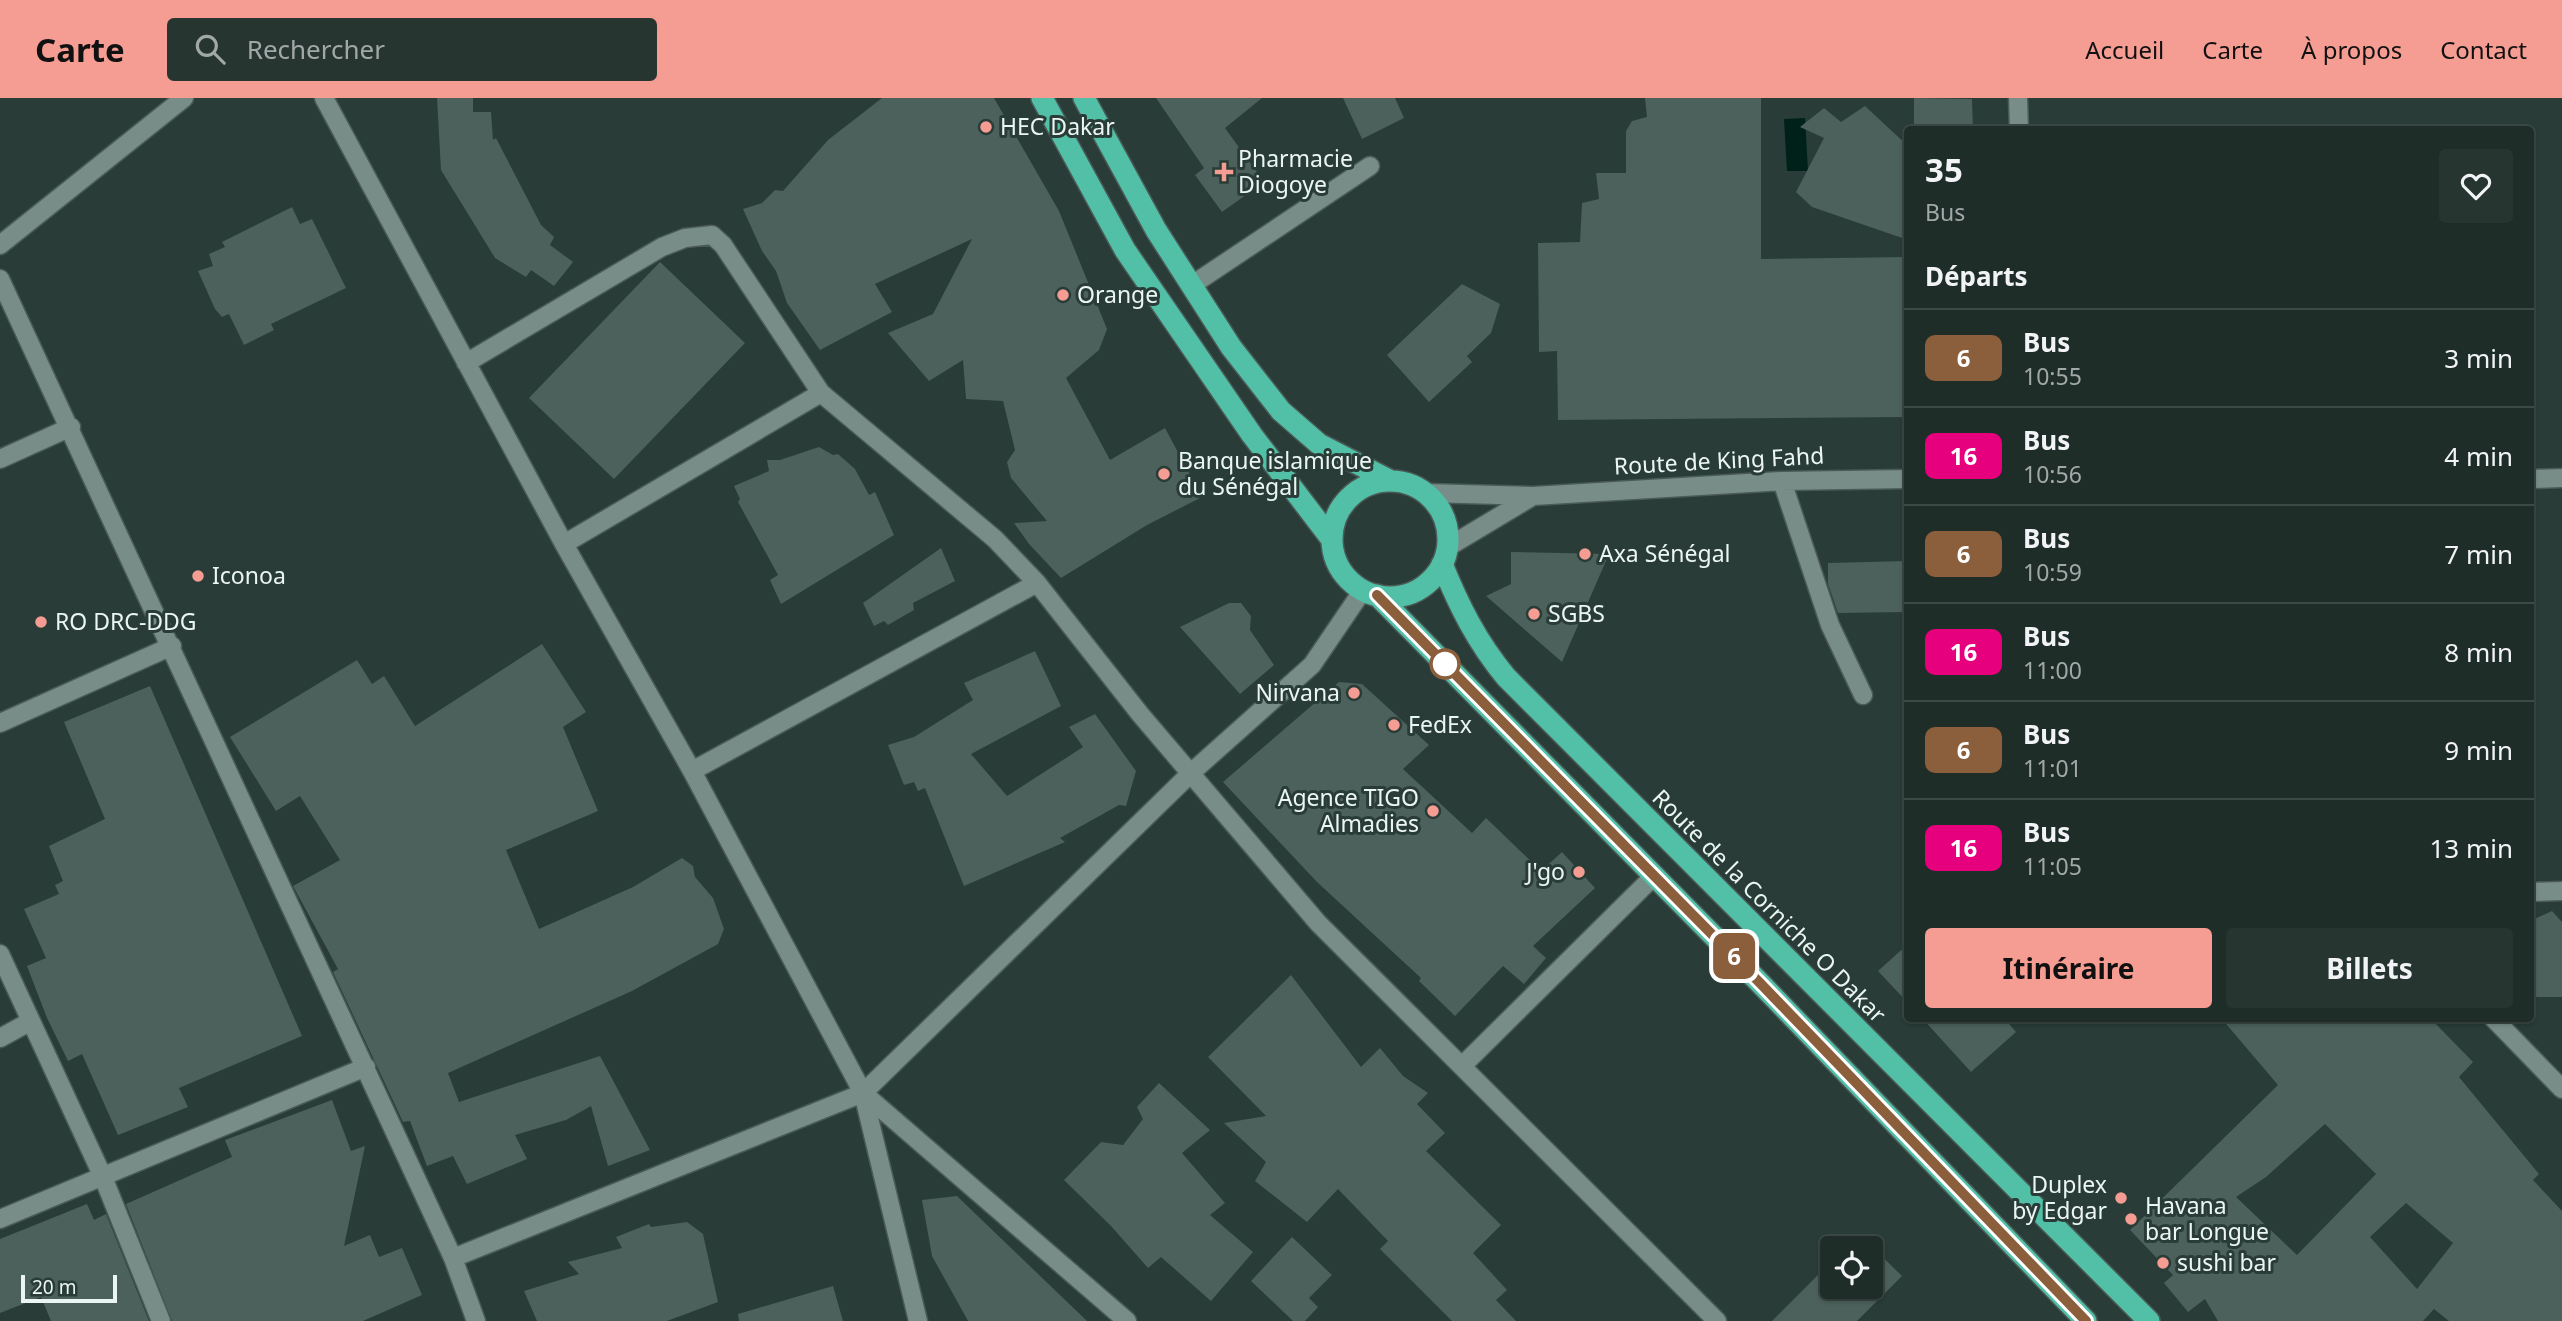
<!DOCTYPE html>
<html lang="fr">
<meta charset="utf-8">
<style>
body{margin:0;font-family:"Noto Sans",sans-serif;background:#273531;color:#f1f3f6;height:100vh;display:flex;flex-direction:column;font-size:26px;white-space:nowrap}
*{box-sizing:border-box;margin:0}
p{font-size:23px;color:#a1a8a8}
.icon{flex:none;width:38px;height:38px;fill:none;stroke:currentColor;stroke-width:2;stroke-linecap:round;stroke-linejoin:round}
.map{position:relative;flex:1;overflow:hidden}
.drawer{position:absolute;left:1904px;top:28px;width:630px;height:896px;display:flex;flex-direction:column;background:#1f2d29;border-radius:7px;box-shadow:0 2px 5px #0004,0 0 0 2px #3c4946}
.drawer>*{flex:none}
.badge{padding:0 14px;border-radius:10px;font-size:24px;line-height:46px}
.tools{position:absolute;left:1820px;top:1138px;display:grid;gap:14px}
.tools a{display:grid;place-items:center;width:63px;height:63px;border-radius:7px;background:#1f2d29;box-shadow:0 2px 5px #0004,0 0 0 2px #3c4946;font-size:35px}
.scale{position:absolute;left:21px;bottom:18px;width:96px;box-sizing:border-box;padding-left:7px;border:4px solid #ebf6f3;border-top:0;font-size:19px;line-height:24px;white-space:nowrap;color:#ebf6f3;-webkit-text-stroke:5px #293c37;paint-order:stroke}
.map>.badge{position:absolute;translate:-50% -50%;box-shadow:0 0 0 4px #fff}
h2{padding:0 21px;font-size:26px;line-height:63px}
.round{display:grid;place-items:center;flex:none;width:74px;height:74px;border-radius:7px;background:#273531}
.summary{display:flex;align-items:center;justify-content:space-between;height:119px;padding:0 21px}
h1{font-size:33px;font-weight:700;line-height:52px}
.cta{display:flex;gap:14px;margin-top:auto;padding:14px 21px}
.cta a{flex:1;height:80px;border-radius:7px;background:#f59c93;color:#111;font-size:28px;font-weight:700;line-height:80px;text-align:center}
.cta a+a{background:#273531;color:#f1f3f6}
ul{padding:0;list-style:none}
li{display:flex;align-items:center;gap:21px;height:98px;padding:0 21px;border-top:2px solid #3c4946}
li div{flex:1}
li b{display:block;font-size:26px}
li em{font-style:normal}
li .badge{min-width:77px;font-weight:700;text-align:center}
header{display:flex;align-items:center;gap:42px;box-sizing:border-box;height:98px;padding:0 35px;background:#f59c93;color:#111}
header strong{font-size:33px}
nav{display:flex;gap:38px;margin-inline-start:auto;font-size:24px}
.search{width:490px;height:63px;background:#273531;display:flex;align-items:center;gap:18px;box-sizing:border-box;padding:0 24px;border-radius:7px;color:#a1a8a8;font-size:26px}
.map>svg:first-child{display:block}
.water{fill:#00211a}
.building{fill:#4c615b;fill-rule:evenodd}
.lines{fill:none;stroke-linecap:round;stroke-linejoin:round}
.minor-casing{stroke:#4a5a56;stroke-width:21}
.highway-casing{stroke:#4a5a56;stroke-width:24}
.minor{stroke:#788d87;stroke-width:18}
.highway{stroke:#51c0a7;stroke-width:21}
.line-casing{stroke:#fff;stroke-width:16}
.line{stroke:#8b5e3c;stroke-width:10}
.poi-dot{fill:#f59c93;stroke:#293c37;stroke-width:2.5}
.stop-dot{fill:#fff;stroke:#8b5e3c;stroke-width:3.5}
.labels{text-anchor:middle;stroke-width:6;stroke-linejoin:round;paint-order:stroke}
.poi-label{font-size:23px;fill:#ebf6f3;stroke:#293c37;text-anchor:start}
.street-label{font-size:23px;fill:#ebf6f3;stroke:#293c37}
</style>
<header>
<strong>Carte</strong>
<div class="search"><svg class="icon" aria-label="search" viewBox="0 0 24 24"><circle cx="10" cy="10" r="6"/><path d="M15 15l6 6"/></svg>Rechercher</div>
<nav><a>Accueil</a><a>Carte</a><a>À propos</a><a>Contact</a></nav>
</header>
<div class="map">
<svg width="2562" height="1223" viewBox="0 0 2562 1223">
<rect width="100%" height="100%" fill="#293c37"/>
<path class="water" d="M1805,20L1808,73H1787L1784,21Z"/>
<path class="building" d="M437,0H473V14H491L493,42L496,40L541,127L554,139L550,147L573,164L554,188L531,172L526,179L495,160L441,72Z
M882,0H994L1059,113L1107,231L1099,252L1066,280L1110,362L1165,330L1202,399L1147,427L1061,480L1029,446L1014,425L1047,423L1011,380L1007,364L1015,352L1003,303L966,301L963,262L929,283L888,235L933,216L972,141L875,186L892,214L820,252L787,205L776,173L762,153L743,111L762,105L775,92L783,93L828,42Z
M1156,0H1262L1225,30L1264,84L1222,114L1195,77L1204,70Z
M1343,0H1395L1404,20L1362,41Z
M1645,0H1761V161L1908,159V319L1558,322L1557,253L1539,254L1538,145L1580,144L1582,105L1599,101L1596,75H1626V33L1632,23L1647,19Z
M1914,0L1972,1L1973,32H1914Z
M1865,8L1908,48V142L1812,109L1796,94L1824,40L1800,29L1824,10L1841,24Z
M292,109L300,126L312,121L346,190L271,226L274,232L244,247L229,216L222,219L215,211L198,173L213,168L209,156L225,149L222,144Z
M660,164L745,245L614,381L529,300Z
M1462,186L1500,206L1491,235L1467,258L1472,264L1429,304L1387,257Z
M819,349L833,357L838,356L855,371L869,397L875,394L894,437L781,506L770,482L778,477L738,404L740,401L734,388L769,373L767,362H780Z
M941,450L955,483L913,505L914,512L888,527L884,523L874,528L863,505Z
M1511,454L1609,456L1562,564L1486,498L1511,486Z
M1908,463V514L1838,515L1828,486V465Z
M1229,505H1241L1251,518L1250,532L1274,567L1240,596L1180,529Z
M542,546L586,614L563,629L598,713L506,752L539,831L633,789L682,760L693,768L695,779L713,800L724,831L718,846L632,893L448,975L459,1004L600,958L650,1052L608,1068L591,1008L566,1022L515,1037L527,1061L467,1086L453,1058L427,1068L410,1023L403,1024L333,874L338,871L293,788L340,762L300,698L276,713L230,639L357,562L372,586L384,578L415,628Z
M1035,553L1061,608L971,656L1007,698L1083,649L1069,629L1095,616L1136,673L1126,708L1119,707L1060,740L1065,744L964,788L925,690L918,693L914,684L904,687L888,647L914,639L973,602L964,585Z
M1339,584L1362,586L1429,647L1403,671L1472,735L1486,720L1541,773L1562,754L1595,790L1533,848L1546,860L1524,886L1503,868L1455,918L1419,883L1421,880L1317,784L1223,684Z
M150,588L302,938L179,990L188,1009L118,1037L82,956L68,963L47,920L27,868L46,860L24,811L59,796L55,787L63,783L49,748L105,721L64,624Z
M2552,813L2562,824V899H2530V823Z
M1908,846V905L1878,873Z
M1291,877L1361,969L1380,950L1403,978L1428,995L1417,1006L1445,1035L1426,1053L1501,1127L1473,1155L1507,1192L1496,1202L1516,1223H1452L1380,1151L1388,1143L1338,1091L1307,1124L1255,1083L1266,1064L1224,1025L1266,1018L1208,959Z
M1922,920H2004L2016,934L1971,974Z
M2221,920H2430L2473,964L2459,979L2539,1076L2533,1082L2562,1113V1223H2449L2434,1211L2423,1223H2218L2205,1201L2188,1214L2164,1185L2173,1177L2130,1132L2278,987ZM2325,1026L2376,1076L2297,1157L2236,1099L2266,1079ZM2406,1105L2453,1145L2417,1191L2370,1139Z
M1159,985L1210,1032L1182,1055L1225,1105L1210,1117L1253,1154L1211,1203L1161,1159L1148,1170L1111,1128L1064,1082L1101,1044L1123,1047L1143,1021L1137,1009Z
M332,1002L351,1053L365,1048L344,1148L370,1137L379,1159L402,1150L422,1197L363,1223H172L126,1106L232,1059L225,1042Z
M957,1098L1087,1223H968L932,1158L922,1102Z
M87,1106L94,1122L106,1116L149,1223H51L41,1199L0,1215V1141Z
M687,1124L703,1136L718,1204L667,1223H537L524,1193L579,1176L568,1164L622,1150L616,1139L649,1126L651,1129Z
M1859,1136L1902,1178L1857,1223H1772L1832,1163V1188H1871V1150H1845Z
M1292,1139L1332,1177L1309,1200L1318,1209L1305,1223H1293L1251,1183Z
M833,1188L843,1223H739L738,1216Z"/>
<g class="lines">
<defs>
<path id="minor" d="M324,0L564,446L692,673L863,995L918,1223
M2018,0L2019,32
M0,147L184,0
M0,181L453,1160L476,1223
M1192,187L1370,68
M466,265L662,149L685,140L712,137L723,147L821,295L995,441L1037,485L1140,616L1318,825L1717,1223
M0,361L71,329
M2530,381L2562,380
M1782,383L1830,527L1863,597
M1426,395L1533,398L1782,383L1908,381
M564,446L821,295
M1448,449L1533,398
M0,625L172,548
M692,673L1037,485
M2530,794L2562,793
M0,856L103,1079L161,1223
M2493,920L2562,991
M0,940L31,923
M1462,968L1654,778
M863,995L1127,1223
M0,1121L366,969
M453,1160L863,995L1192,674L1312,567L1363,492"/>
<path id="highway" d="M1042,0L1125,152L1252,337L1332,442
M1084,0L1156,132L1231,249L1281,313L1319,346L1391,383
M1332 441a58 58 0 1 1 116 0a58 58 0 1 1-116 0Z
M1442,466C1459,508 1477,544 1506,579L2149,1223
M1377,497L1761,886L2086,1223"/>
</defs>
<use href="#minor" class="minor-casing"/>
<use href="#highway" class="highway-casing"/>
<use href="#minor" class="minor"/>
<use href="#highway" class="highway"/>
</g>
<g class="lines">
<defs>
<path id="line" d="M1377,497L1761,886L2086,1223"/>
</defs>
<use href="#line" class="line-casing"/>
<use href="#line" class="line"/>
</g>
<g class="poi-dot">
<circle cx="986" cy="29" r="7"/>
<path d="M1220.5 63.5h7v7h7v7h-7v7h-7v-7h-7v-7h7z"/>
<circle cx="1063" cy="197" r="7"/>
<circle cx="1164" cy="376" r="7"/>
<circle cx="1585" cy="456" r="7"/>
<circle cx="198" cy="478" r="7"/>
<circle cx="1534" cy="516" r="7"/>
<circle cx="41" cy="524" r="7"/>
<circle cx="1354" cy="595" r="7"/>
<circle cx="1394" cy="627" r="7"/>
<circle cx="1433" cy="713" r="7"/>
<circle cx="1579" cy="774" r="7"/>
<circle cx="2121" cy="1100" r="7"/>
<circle cx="2131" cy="1121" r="7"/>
<circle cx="2163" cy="1165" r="7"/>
</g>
<circle class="stop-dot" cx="1445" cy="566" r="14"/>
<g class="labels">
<g class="poi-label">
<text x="1000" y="37">HEC Dakar</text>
<text x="1238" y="69">Pharmacie<tspan x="1238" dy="26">Diogoye</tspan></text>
<text x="1077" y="205">Orange</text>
<text x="1178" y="371">Banque islamique<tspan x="1178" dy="26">du Sénégal</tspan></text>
<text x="1599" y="464">Axa Sénégal</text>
<text x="212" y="486">Iconoa</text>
<text x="1548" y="524">SGBS</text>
<text x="55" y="532">RO DRC-DDG</text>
<text x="1340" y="603" text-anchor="end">Nirvana</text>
<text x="1408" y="635">FedEx</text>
<text x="1419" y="708" text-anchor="end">Agence TIGO<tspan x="1419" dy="26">Almadies</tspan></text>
<text x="1565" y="782" text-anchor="end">J'go</text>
<text x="2107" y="1095" text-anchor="end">Duplex<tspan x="2107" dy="26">by Edgar</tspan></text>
<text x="2145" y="1116">Havana<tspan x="2145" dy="26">bar Longue</tspan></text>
<text x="2177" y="1173">sushi bar</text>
</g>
<g class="street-label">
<text transform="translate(1719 363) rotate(-3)" y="8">Route de King Fahd</text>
<text transform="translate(1769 808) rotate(45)" y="8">Route de la Corniche O Dakar</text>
</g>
</g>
</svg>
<div class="tools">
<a><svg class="icon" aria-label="locate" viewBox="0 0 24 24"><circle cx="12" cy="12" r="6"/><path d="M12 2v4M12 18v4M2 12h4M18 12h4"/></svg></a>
</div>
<div class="scale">20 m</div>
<b class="badge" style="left:1734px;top:858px;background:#8b5e3c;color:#fff">6</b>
<section class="drawer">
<div class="summary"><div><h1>35</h1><p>Bus</p></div><a class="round"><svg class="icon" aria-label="heart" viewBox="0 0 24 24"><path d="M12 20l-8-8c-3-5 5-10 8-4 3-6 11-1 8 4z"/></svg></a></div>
<h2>Départs</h2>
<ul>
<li><span class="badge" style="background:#8b5e3c;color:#fff">6</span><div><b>Bus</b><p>10:55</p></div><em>3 min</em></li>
<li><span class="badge" style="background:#e6007e;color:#fff">16</span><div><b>Bus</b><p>10:56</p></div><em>4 min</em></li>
<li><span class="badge" style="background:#8b5e3c;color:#fff">6</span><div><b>Bus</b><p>10:59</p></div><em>7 min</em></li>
<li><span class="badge" style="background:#e6007e;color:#fff">16</span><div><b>Bus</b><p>11:00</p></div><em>8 min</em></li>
<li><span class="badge" style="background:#8b5e3c;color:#fff">6</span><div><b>Bus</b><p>11:01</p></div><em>9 min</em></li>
<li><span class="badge" style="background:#e6007e;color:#fff">16</span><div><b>Bus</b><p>11:05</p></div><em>13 min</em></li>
</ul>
<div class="cta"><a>Itinéraire</a><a>Billets</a></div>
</section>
</div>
